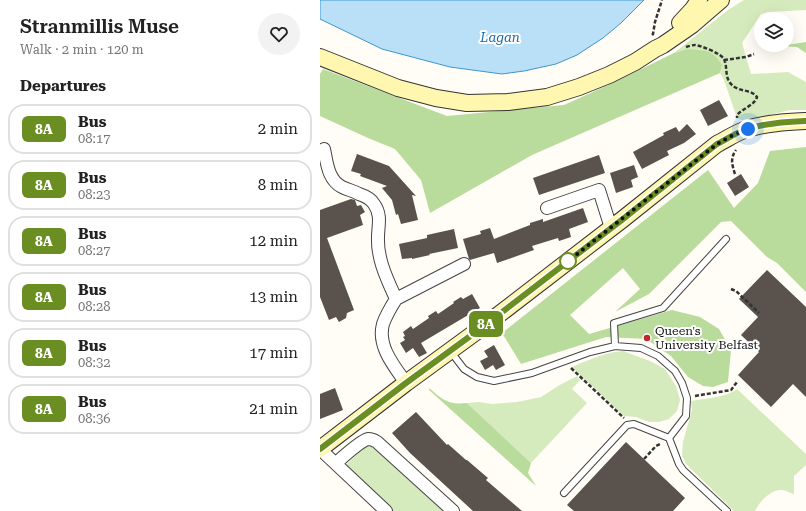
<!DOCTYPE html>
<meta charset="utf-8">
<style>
body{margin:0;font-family:"Roboto Serif",serif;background:#f2f2f2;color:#222;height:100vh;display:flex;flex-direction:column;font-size:15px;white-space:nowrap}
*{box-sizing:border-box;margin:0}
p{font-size:13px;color:#767676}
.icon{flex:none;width:22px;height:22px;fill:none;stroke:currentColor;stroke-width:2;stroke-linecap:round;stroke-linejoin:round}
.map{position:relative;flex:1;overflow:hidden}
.drawer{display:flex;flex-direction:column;background:#fff;width:320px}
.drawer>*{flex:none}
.badge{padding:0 8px;border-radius:6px;font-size:14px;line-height:26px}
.tools{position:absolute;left:434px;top:12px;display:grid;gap:8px}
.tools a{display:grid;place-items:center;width:40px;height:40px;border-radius:50%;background:#fff;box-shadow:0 4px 16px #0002;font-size:20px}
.you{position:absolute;width:20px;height:20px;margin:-10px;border:3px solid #fff;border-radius:50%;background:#1a73e8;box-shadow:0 0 0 6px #1a73e833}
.map>.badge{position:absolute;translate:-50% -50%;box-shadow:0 0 0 2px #fff}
h2{padding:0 20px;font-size:15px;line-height:36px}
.round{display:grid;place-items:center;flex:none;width:42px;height:42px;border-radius:21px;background:#f2f2f2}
.overview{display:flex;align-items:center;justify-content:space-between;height:68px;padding:0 20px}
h1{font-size:19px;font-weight:600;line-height:30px}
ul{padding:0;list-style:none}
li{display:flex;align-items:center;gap:12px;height:50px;margin:0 8px 6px;padding:0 12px;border:2px solid #e0e0e0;border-radius:16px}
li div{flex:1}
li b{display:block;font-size:15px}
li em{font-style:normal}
li .badge{min-width:44px;font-weight:700;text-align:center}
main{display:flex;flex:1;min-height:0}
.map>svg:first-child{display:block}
.green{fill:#d5ebbd}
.forest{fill:#b9dc9c}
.water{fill:#b9e0f7;stroke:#3f96cf}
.building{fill:#5a524d}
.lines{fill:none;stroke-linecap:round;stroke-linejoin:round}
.lane-casing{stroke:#444;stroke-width:8}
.street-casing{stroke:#444;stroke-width:14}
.secondary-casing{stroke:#333;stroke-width:18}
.path{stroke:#333;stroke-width:2.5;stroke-dasharray:4 2;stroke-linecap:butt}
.lane{stroke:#fff;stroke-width:6}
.street{stroke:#fff;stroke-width:12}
.secondary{stroke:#fff6b0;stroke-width:16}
.line-casing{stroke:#fff;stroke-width:9}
.line{stroke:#6b8e23;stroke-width:6}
.walk{stroke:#111;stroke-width:4;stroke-dasharray:0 7.2}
.stop-dot{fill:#fff;stroke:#6b8e23;stroke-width:2}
.poi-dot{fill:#c4262e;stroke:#fff;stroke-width:1.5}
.labels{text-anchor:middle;stroke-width:4;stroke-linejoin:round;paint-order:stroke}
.poi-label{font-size:12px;fill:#111;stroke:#fff;text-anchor:start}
.water-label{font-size:13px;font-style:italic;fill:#1768a6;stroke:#fff}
</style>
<main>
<section class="drawer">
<div class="overview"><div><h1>Stranmillis Muse</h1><p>Walk · 2 min · 120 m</p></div><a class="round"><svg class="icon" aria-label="heart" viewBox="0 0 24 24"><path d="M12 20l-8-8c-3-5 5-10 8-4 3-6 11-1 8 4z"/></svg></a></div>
<h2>Departures</h2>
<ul>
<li><span class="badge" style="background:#6b8e23;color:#fff">8A</span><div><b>Bus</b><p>08:17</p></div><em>2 min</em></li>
<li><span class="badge" style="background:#6b8e23;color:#fff">8A</span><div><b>Bus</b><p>08:23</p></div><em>8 min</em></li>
<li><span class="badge" style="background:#6b8e23;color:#fff">8A</span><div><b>Bus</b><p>08:27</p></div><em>12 min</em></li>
<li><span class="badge" style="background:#6b8e23;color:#fff">8A</span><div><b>Bus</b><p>08:28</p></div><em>13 min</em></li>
<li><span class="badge" style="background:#6b8e23;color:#fff">8A</span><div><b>Bus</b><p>08:32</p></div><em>17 min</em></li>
<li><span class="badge" style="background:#6b8e23;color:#fff">8A</span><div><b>Bus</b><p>08:36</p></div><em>21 min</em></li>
</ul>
</section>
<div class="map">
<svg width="486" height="511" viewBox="0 0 486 511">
<rect width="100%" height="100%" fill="#fffdf5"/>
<path class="green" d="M424,0H486V10L448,12L441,14L422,43L431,74L468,72L486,82V110H470L424,121L417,118L404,80L400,73L402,65L367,49L354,53L408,10Z
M303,351L330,361L345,369L356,386L360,400L357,411L349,419L339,422H329L316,417L304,416L252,367C269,360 285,352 303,351Z
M257,376L260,380L252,389L267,403L211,463L147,403L159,402L172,404L197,402L221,397L238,386Z
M417,389L486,454V465L474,476V494C470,493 466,490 462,490C451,489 439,502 435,511H414L366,464L362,455L363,442L372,410L371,401C386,398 405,398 417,389Z
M53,445L125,511H72L24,467L45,446Z"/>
<path class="forest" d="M486,42V53L477,47L461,46Z
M367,49C384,51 392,48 402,65L400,73L212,155L110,213L101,180L75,149L48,138L0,116V74L3,69L127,116L244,105L295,82L354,53Z
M486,147V292L457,263L447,257L411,221L401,222L329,294L295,312L320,289L303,268L250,315L269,334L352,310L380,317L399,329L411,350L408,382L393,387L383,386L368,377L351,356L326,339L286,337L201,364L182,333L388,170L414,208L438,183L450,151Z
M109,388C123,400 128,405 147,403L211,463L208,473L216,486L109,390Z"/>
<path class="water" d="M0,0H324L301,23L283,38L257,55L236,64L204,71L182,74L130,67L62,49L0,19Z"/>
<path class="building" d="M399,100L408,116L388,126L380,110Z
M367,124L376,134L364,143L347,151L349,155L322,169L313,152L344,135L343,133L356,127L359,132Z
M37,154L69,166L96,196L92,195L98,220L81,224L78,214L76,215L72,200L62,188L67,186L40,176L41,174L31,171Z
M279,155L285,173L219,195L213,178Z
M314,165L318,177L311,180L313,187L296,193L290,173Z
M421,174L429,187L415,196L407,183Z
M31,199L35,200L37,206L41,205L45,212L40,215L43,225L7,238L34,310L27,313L26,318L19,322L16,317L9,320L0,297V210Z
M263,208L268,222L249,229L251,237L239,241L238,238L212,246L214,250L177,263L174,253L150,260L149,259L143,239L161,234L160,231L170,228L174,239L210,225V223L223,219V222Z
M134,229L138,248L109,254L110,255L92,259V258L82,259L79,244L107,238V235Z
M447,270L486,307V397L473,384L451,407L418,375L439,352L421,335L438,317L419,299Z
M152,294L160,308L101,343L107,353L99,357L93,348L86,353L80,343L85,340L83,337L85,336L83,332L91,326L93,329L109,318L108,316L116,311L118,314L134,303L133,302L141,297L143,299Z
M174,345L185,365L176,370L173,365L165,370L160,361L168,357L164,351Z
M15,388L23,410L0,419V394Z
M96,412L127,445L128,444L146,460H147L168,478L166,480L202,511H153L90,453L72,433Z
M306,442L365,498L353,511H254L247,505Z"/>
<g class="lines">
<defs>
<path id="lane" d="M295,346L294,323L343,308L406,239
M131,352L144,369L157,377L174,381L212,373L270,352L295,346L321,348L338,356L355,371L362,383L367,398L366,416L349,438L359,464L363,470L407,511
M244,493L307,425L314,424L349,438"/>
<path id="street" d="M4,149C7,163 8,180 22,187C28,190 34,191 39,194C45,196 51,199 54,204C62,215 58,226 58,237C57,259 67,279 76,299C71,307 66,315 63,324C57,346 74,366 86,383
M227,208L279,190L291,228
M76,299L144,264
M0,449L66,511
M16,463C23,457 40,441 48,439C52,439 54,440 57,442L133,511"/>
<path id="secondary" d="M360,23L373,9L379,0
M0,57L78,88L116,98L147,103L188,102L227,97L259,87L289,75L315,62L335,49L343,45L372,25L401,0
M0,449L86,383L164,326L303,219L397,144C407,139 417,132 427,129C446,123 467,122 486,121"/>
</defs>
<use href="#lane" class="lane-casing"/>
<use href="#street" class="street-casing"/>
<use href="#secondary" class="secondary-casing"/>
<path class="path" d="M332,35L333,34L335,22L342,0
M366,47C369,46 373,45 375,45C382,46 400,53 404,59C408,67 404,78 412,85C419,92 431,89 437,97C434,106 423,108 417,115V118
M404,60L426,57L434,54
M415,174C412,165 410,158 416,150
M411,289L416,291L439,313
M251,368L304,418
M375,396L411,390L417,382
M324,459L336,446L340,444"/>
<use href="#lane" class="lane"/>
<use href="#street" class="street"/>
<use href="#secondary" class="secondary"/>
</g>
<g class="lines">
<defs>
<path id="line" d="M0,449L86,383L164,326L303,219L397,144C407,139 417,132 427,129C446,123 467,122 486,121"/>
</defs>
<use href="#line" class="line-casing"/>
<use href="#line" class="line"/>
<path class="walk" d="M248,261L247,262L397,144L413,135L428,129"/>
</g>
<circle class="stop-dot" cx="248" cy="261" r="8"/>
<circle class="poi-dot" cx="327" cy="338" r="4"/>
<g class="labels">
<g class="poi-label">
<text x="335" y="335">Queen's<tspan x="335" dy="14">University Belfast</tspan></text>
</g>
<g class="water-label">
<text x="180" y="42">Lagan</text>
</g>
</g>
</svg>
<div class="tools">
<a><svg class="icon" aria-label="layers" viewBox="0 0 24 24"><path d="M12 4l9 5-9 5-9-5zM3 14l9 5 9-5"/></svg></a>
</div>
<div class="you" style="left:428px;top:129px"></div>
<b class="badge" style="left:166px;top:324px;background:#6b8e23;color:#fff">8A</b>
</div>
</main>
